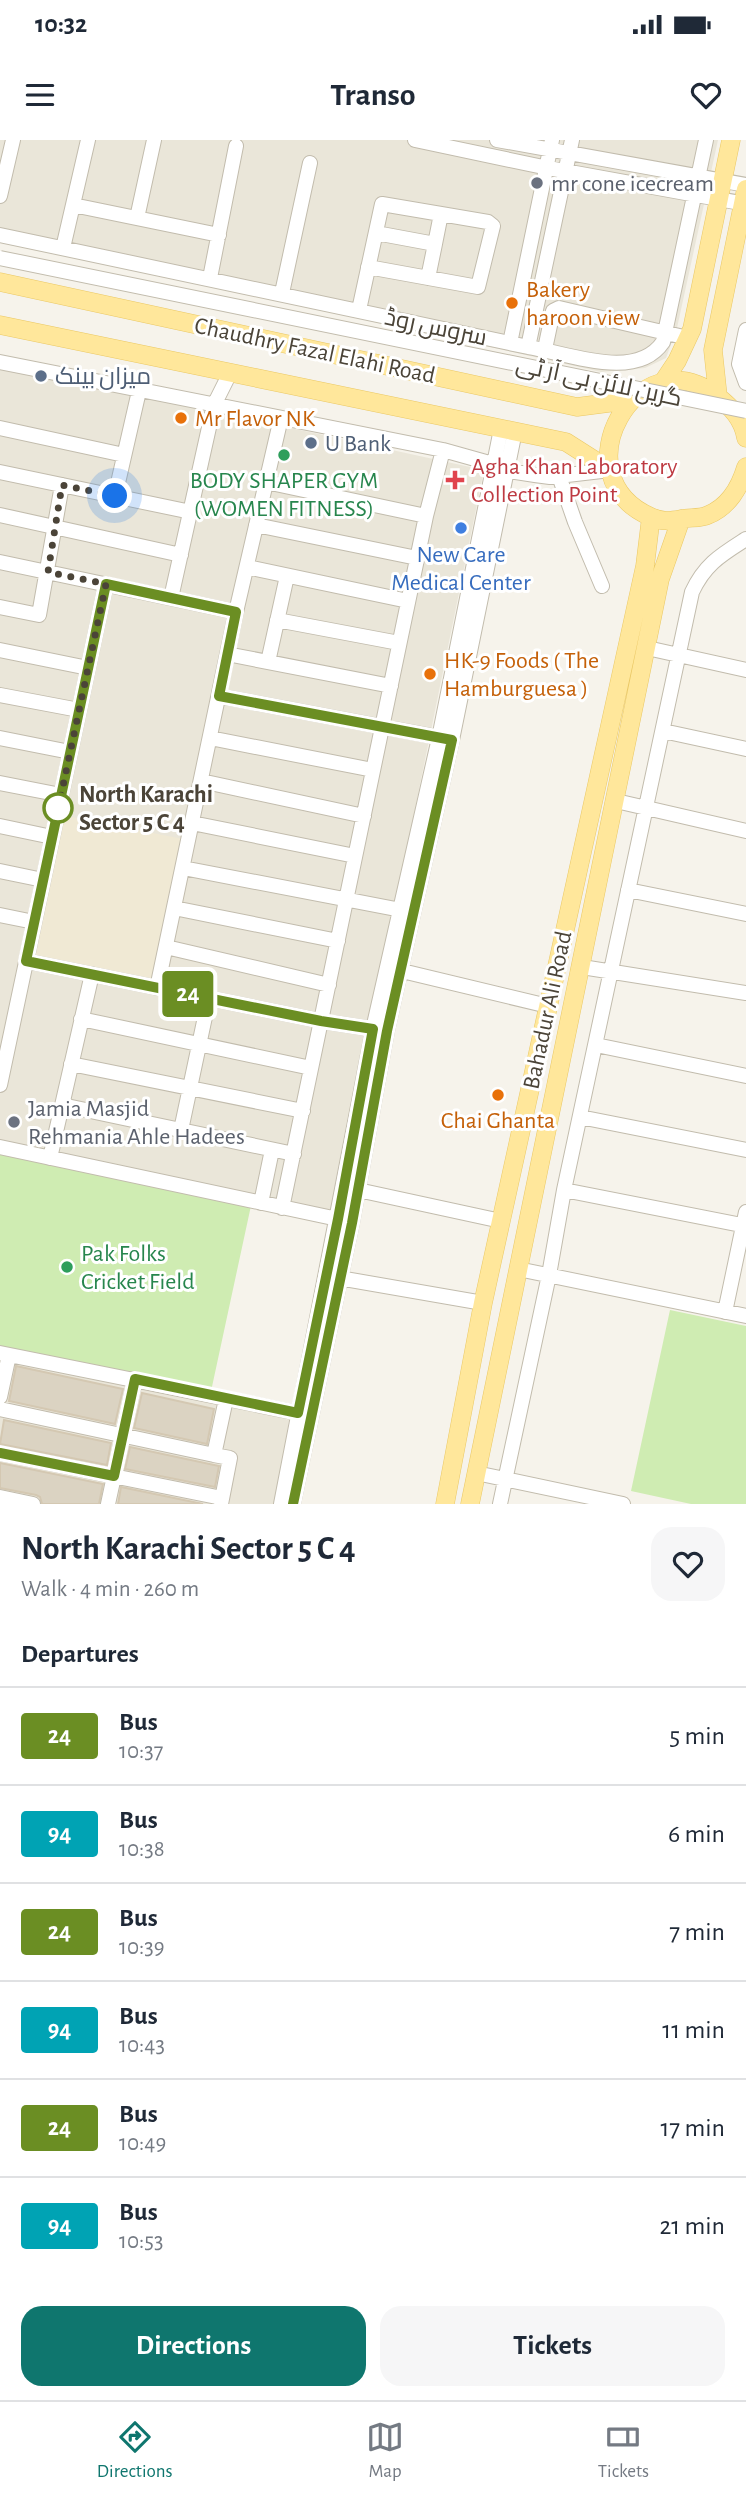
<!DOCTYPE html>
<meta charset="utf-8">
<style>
body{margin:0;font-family:"Alegreya Sans",Cairo,sans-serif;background:#f6f6f7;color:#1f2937;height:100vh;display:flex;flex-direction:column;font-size:26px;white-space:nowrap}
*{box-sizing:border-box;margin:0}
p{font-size:23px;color:#747a83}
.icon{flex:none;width:38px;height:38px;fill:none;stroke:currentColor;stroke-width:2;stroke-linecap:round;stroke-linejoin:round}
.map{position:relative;height:1364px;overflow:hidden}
.side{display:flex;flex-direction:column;background:#fff;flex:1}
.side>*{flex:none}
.badge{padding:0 14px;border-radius:5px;font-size:24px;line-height:46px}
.you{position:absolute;width:35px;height:35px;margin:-18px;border:5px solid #fff;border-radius:50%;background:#1a73e8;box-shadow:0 0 0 10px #1a73e833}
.map>.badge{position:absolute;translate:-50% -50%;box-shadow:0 0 0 4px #fff}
h2{padding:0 21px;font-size:26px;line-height:63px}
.round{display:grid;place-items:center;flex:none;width:74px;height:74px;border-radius:21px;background:#f6f6f7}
.summary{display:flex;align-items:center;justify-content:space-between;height:119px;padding:0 21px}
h1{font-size:33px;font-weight:600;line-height:52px}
.primary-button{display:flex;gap:14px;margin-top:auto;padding:14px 21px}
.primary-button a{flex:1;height:80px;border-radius:21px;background:#0f766e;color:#fff;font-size:28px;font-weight:600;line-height:80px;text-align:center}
.primary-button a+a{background:#f6f6f7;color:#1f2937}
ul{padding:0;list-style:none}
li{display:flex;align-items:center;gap:21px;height:98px;padding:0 21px;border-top:2px solid #e0e1e3}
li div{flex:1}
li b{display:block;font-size:26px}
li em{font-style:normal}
li .badge{min-width:77px;font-weight:700;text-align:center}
.status{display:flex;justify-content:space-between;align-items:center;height:49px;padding:0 35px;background:#fff;direction:ltr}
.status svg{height:19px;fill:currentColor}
header{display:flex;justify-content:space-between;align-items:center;height:91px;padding:0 21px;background:#fff;font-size:32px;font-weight:600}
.tabs{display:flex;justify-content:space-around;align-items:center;height:98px;border-top:2px solid #e0e1e3;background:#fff;font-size:19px;color:#747a83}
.tabs a{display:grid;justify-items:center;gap:4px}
.tabs .active{color:#0f766e}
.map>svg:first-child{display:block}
.residential{fill:#eae6d9}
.education{fill:#f0e9d4}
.green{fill:#cfecb2}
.building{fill:#dbd3c2;stroke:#d4c8b2;stroke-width:2}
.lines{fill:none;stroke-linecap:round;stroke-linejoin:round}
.minor-casing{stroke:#c2bcad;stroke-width:16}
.major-casing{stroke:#eac865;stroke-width:19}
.minor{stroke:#fff;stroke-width:14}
.major{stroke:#ffe79b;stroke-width:18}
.minor-bridge-casing{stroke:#c2bcad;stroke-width:16;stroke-linecap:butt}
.minor-bridge{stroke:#fff;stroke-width:14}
.line-casing{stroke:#fff;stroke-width:16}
.line{stroke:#6b8e23;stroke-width:10}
.walk{stroke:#4b4438;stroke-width:7;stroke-dasharray:0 12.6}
.worship-dot{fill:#6b7280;stroke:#fff;stroke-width:2.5}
.food-dot{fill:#e8710a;stroke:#fff;stroke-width:2.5}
.service-dot{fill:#5c6f8a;stroke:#fff;stroke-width:2.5}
.leisure-dot{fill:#2e9e5b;stroke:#fff;stroke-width:2.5}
.health-dot{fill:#e0444e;stroke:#fff;stroke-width:2.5}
.shop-dot{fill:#3f7fe0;stroke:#fff;stroke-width:2.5}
.stop-dot{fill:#fff;stroke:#6b8e23;stroke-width:3.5}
.labels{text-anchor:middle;stroke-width:6;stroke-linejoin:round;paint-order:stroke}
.worship-label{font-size:24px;fill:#5b616d;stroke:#fff;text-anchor:start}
.food-label{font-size:24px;fill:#c56008;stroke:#fff;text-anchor:start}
.street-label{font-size:24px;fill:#4b4438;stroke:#fff}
.service-label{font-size:24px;fill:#4e5e75;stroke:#fff;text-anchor:start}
.health-label{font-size:24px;fill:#be3a42;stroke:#fff;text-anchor:start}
.leisure-label{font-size:24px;fill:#27864d;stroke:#fff}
.shop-label{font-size:24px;fill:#366cbe;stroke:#fff}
.stop-label{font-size:24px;font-weight:bold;fill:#4b4438;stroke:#fff;text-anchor:start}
</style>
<div class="status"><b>10:32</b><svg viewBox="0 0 49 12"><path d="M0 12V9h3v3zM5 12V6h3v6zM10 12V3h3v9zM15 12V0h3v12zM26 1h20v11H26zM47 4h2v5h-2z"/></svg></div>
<header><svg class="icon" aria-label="menu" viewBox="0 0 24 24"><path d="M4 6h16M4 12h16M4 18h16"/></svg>Transo<svg class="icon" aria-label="heart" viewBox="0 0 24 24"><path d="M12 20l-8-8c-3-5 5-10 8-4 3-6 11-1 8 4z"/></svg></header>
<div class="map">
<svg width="746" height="1364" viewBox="0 0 746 1364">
<rect width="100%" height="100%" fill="#f6f3eb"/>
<path class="residential" d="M0,0H718L677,188L666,218L645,228L601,232L0,96Z
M0,225L484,330L333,1072L0,1001Z
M0,1220L226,1262L289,1280L277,1364H0Z"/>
<path class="education" d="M57,674L188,700L157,848L26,821Z"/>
<path class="green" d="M0,1007L252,1061L210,1256L0,1213Z
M670,1170L746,1186V1364H691L631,1351Z"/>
<path class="building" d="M16,1226L123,1249L115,1284L9,1261Z
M142,1253L214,1269L207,1304L134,1288Z
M4,1280L111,1303L107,1325L0,1304Z
M130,1307L219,1326L215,1347L125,1329Z
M0,1323L103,1344L99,1364H42L40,1357L36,1355L0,1348Z
M121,1347L203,1364H118Z"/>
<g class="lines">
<defs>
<path id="minor" d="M415,0L548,28L746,64
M497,0L746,45
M0,56L13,0
M73,65L219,95
M137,78L154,0
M0,95L528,207C568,213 636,242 663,202L706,0
M63,108L88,0
M368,127L478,147L493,86L488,82L441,74
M210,138L236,6
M428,138L435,104
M282,153L310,23
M359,170L382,64L441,74L435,104L376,93
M746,190L739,224L746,243
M510,203L552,0
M528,207L572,0
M545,209L553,171L559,168L688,198
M0,222L443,310L493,324L508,331L535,335L550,337L610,330
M0,288L124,315
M0,332L191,372
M559,336L575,382L602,446
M266,342L426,376
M115,356L139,251
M0,375L181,415
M256,385L417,418
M0,422L236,472
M247,427L408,461
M171,458L214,265L230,233
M0,467L39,475L62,345
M277,480L399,503
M647,508L746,530
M0,510L88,528
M227,514L391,546
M268,522L287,436
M0,555L79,570
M219,556L448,599
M663,591L746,609
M0,598L70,612
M210,598L373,630
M201,641L364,676
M0,643L61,655
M616,661L746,691
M192,683L355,716
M0,686L52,697
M183,728L401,770
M0,731L43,740
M628,750L746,774
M174,768L338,801
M0,775L34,782
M166,807L329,845
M26,821L321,881L373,889
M582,827L746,853
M402,831L548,866
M157,848L236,472L281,278
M81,879L311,928
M596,905L746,936
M71,924L303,971
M0,945L106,444
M62,965L294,1014
M580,977L746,1010
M181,990L209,858
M0,1007L347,1081
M50,1018L92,834
M358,1050L501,1081
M564,1050L746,1086
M261,1063L272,1010
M282,1068L426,376L443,310
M518,1129L746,1176
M339,1138L483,1163
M725,1172L746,1072
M0,1213L307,1275
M0,1257L9,1215
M0,1269L214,1315
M0,1313L222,1358
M476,1333L623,1364
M0,1357L33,1364
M108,1364L135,1239
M221,1364L230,1318L214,1315L226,1259
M281,1364L373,889L439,598L501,289
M293,1364L352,1083L387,891L452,600L515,291
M500,1364L549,1135L564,1050L692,452C705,424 721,415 746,399"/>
<path id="major" d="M0,142L577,267L631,260
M0,185L566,302L610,330
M663,242L677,221L692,189L731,0
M718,257L713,210L746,49
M746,298C743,279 731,267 717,256C638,194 557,336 651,377C662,382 670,381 681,379C690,377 700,379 708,375C728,367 740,347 746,327
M445,1364L483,1163L645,426L651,377
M470,1364L660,439L681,379"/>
</defs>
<use href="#minor" class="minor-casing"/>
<use href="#major" class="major-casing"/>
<use href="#minor" class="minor"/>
<use href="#major" class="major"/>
<defs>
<path id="minor-bridge" d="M0,118L746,271"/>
</defs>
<use href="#minor-bridge" class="minor-bridge-casing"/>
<use href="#minor-bridge" class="minor-bridge"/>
</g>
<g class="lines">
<defs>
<path id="line" d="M0,1313L114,1336L135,1239L298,1273L338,1079L373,889L321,881L26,821L106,444L236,472L219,556L452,600L387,891L352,1083L293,1364"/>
</defs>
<use href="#line" class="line-casing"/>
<use href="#line" class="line"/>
<path class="walk" d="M58,668L57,674L106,444L48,432L62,345L115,356"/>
</g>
<g class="worship-dot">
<circle cx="537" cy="43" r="7"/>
<circle cx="14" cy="982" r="7"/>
</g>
<g class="food-dot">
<circle cx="512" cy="163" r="7"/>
<circle cx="181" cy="278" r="7"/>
<circle cx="430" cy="534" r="7"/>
<circle cx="498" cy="955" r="7"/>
</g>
<g class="service-dot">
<circle cx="41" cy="236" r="7"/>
<circle cx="311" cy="303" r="7"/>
</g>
<g class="leisure-dot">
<circle cx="284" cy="315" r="7"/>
<circle cx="67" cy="1127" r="7"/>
</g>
<path class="health-dot" d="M451.5 329.5h7v7h7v7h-7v7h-7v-7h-7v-7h7z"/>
<circle class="shop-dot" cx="461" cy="388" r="7"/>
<circle class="stop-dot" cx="58" cy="668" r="14"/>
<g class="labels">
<g class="worship-label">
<text x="551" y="51">mr cone icecream</text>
<text x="28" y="976">Jamia Masjid<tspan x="28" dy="28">Rehmania Ahle Hadees</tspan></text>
</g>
<g class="food-label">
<text x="526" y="157">Bakery<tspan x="526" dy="28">haroon view</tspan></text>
<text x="195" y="286">Mr Flavor NK</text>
<text x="444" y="528">HK-9 Foods ( The<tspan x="444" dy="28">Hamburguesa )</tspan></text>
<text x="498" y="988" text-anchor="middle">Chai Ghanta</text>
</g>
<g class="street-label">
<text transform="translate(436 187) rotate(12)" y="8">سروس روڈ</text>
<text transform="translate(315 210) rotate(12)" y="8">Chaudhry Fazal Elahi Road</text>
<text transform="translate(599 241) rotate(12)" y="8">گرین لائن بی آر ٹی</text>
<text transform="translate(547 870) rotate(-78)" y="8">Bahadur Ali Road</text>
</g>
<g class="service-label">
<text x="55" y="244">میزان بینک</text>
<text x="325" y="311">U Bank</text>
</g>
<g class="health-label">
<text x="471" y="334">Agha Khan Laboratory<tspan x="471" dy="28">Collection Point</tspan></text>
</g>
<g class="leisure-label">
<text x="284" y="348">BODY SHAPER GYM<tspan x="284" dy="28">(WOMEN FITNESS)</tspan></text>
<text x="81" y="1121" text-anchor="start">Pak Folks<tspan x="81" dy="28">Cricket Field</tspan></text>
</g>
<g class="shop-label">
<text x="461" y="422">New Care<tspan x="461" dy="28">Medical Center</tspan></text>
</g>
<g class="stop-label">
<text x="79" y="662">North Karachi<tspan x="79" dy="28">Sector 5 C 4</tspan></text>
</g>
</g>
</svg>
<div class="you" style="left:115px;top:356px"></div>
<b class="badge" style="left:188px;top:854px;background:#6b8e23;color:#fff">24</b>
</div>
<section class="side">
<div class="summary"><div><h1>North Karachi Sector 5 C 4</h1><p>Walk · 4 min · 260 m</p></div><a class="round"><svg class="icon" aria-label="heart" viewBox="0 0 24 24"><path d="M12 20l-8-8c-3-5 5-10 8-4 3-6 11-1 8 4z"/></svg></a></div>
<h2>Departures</h2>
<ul>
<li><span class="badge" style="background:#6b8e23;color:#fff">24</span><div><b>Bus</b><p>10:37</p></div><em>5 min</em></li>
<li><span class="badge" style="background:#00a3b4;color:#fff">94</span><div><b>Bus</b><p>10:38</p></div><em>6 min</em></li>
<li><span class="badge" style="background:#6b8e23;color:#fff">24</span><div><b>Bus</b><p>10:39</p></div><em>7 min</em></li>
<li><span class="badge" style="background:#00a3b4;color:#fff">94</span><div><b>Bus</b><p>10:43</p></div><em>11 min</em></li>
<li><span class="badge" style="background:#6b8e23;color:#fff">24</span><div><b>Bus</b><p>10:49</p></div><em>17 min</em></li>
<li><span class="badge" style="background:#00a3b4;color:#fff">94</span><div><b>Bus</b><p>10:53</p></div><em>21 min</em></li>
</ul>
<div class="primary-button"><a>Directions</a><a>Tickets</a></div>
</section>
<nav class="tabs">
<a class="active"><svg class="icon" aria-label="directions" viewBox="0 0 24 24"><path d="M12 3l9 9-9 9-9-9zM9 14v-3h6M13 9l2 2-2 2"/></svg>Directions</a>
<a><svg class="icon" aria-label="map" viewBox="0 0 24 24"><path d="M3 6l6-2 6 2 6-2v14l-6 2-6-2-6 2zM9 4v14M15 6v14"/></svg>Map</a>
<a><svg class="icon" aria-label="tickets" viewBox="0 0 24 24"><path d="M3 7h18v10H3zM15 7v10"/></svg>Tickets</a>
</nav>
